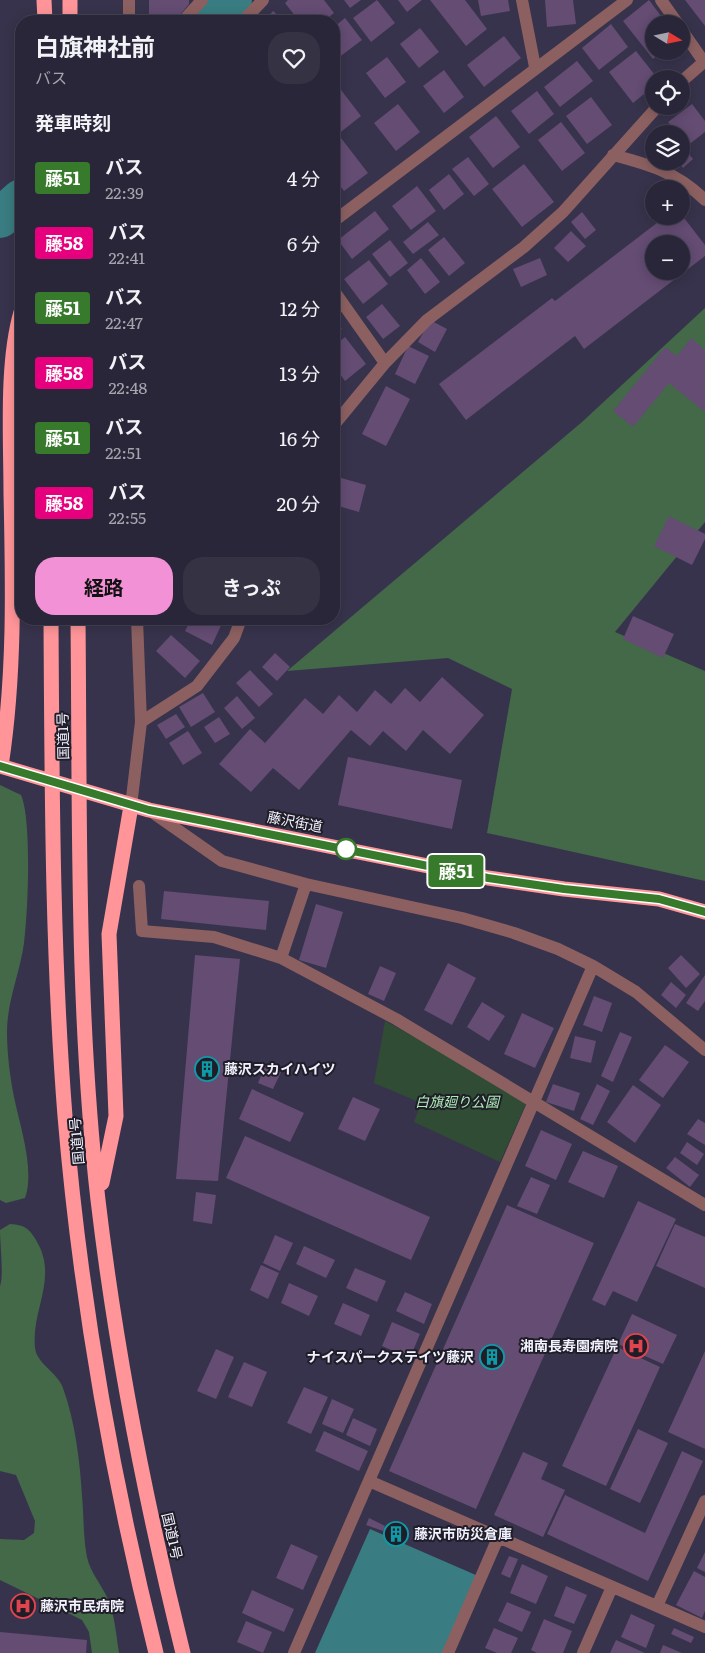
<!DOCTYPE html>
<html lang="ja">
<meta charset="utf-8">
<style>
body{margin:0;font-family:Literata,"Noto Sans JP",serif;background:#353244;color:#f1f3f6;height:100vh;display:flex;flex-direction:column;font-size:19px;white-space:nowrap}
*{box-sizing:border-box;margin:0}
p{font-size:16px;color:#a5a5ae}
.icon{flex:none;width:28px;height:28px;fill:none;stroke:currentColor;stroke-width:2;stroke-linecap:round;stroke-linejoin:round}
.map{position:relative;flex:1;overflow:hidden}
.drawer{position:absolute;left:15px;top:15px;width:325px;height:610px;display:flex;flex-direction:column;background:#292639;border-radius:20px;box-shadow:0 2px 12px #0003,0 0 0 1px #454353}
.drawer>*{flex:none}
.badge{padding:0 10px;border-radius:4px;font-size:18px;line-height:32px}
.needle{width:32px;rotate:100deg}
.tools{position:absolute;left:645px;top:15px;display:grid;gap:10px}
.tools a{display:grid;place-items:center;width:45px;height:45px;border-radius:50%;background:#292639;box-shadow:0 2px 12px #0003,0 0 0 1px #454353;font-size:25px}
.map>.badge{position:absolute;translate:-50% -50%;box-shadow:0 0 0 2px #fff}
h2{padding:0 20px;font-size:19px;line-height:45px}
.round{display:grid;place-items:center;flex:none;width:52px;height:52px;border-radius:20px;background:#353244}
.summary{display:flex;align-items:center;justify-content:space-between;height:85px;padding:0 20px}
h1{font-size:24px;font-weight:700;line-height:38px}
.button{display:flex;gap:10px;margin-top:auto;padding:10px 20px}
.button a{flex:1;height:58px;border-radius:20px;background:#f391d6;color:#111;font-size:20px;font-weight:700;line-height:58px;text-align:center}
.button a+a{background:#353244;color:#f1f3f6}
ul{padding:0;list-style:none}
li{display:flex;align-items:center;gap:15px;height:65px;padding:0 20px}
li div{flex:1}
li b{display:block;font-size:19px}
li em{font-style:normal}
li .badge{min-width:55px;font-weight:700;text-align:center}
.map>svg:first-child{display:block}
.green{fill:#314c35}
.forest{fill:#436949}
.water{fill:#397c81}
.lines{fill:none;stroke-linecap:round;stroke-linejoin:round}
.river{stroke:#397c81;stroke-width:40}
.building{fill:#644c73;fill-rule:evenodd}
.minor{stroke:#8c6061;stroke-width:12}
.highway{stroke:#ff9598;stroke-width:15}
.line-casing{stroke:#fff;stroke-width:11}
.line{stroke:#387a2b;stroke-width:8}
.stop-dot{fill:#fff;stroke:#387a2b;stroke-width:2.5}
.labels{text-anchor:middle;stroke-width:4;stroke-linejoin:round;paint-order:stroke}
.street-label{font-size:14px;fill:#f2f1fe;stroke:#1e1d28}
.poi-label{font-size:14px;font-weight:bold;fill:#f2f1fe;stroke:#1e1d28;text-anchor:start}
.park-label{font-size:14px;font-style:italic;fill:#aeedb6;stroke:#1e1d28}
</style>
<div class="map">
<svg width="705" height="1653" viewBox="0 0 705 1653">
<rect width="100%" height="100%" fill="#37334c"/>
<path class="green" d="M385,1021L528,1099L500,1162L414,1122L421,1103L374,1083Z"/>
<path class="forest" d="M705,308V522L615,632L705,671V881L487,833L512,689L448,658L287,671L582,422Z
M0,785L21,795C32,820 28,913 24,943C20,973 7,1001 7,1032C7,1053 10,1077 14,1097C20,1126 35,1170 25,1198L6,1203L0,1200Z
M10,1224C24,1225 29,1228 36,1240C59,1278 31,1309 35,1348C37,1364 57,1372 63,1388C75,1421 80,1461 82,1496C84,1516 83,1537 87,1557C90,1572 101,1584 107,1597C115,1615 116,1634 119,1653H92L89,1632L82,1620L0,1580V1539L24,1540L34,1533L35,1521L16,1475L0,1471V1286C4,1276 0,1244 0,1230Z"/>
<path class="water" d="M370,1529L485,1579L451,1653H315Z"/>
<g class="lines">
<path class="river" d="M212,21L232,0
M0,218L21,199"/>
</g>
<path class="building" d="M149,0H189V4L175,21H149Z
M288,0H324L334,13L324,21H299L285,3Z
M344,0H361L350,8Z
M377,0L395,23L371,42L353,18Z
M398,0H422L407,12Z
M430,0H465L487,29L466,46Z
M478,0H508L510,11L481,16Z
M545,0H573L576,24L547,27Z
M649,0L667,24H654V51H662L653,59L623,21Z
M685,0H705V26Z
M273,11L284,21H264Z
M345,18L362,40L334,61V27Z
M611,24L628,47L599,70L582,48Z
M420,28L439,52L419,68L400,44Z
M504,36L521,58L484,87L467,65Z
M636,51L658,79H654V86L633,103L609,72Z
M387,57L406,82L385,98L366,73Z
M577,61L593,81L560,107L544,87Z
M444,70L464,97L444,113L423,86Z
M338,86L361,116L337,135L334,130V89Z
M537,91L554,114L529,134L511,111Z
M591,97L612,125L587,144L566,116Z
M398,104L420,132L396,151L374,123Z
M692,104L705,121V132L687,146L681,139V134H678L668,122Z
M496,116L520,147L493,168L469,137Z
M561,122L585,153L562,171L538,140Z
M341,138L368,173L344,191L334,178V144Z
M681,144L693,159L683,168L678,161H681Z
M468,157L489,184L474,196L452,169Z
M524,164L554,202L522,227L492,189Z
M449,174L464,194L444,210L429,190Z
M417,186L436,211L411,230L392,206Z
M375,211L389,229L352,259L338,240Z
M582,212L596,230L585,239L571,222Z
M681,214L705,245V256L584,349L575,336L466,420L439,384L552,298L555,301L666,216H681ZM654,244H681V271H654Z
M428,222L439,235L413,254L403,242Z
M571,231L586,246L568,262L554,248Z
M444,237L465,263L449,276L428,250Z
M390,240L408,263L390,277L372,254Z
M421,258L440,282L425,294L407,270Z
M540,258L547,275L521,287L513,269Z
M369,260L388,284L363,304L344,279Z
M382,304L400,326L383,339L366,317Z
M334,318L342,329L334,335Z
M430,320L447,329L435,352L418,342Z
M345,337L366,364L345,381L334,366V346Z
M691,338L705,350V412L669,383L633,427L613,411L665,347L677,356Z
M408,346L429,356L415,384L395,374Z
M386,386L410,399L386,446L362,434Z
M334,476L366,485L359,512L335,505L334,509Z
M669,516L705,534V539L692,565L654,546Z
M633,616L674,634L663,658L623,639Z
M191,619H224L212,645L185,631Z
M171,635L200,661L185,678L156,651Z
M275,653L290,667L277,681L262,667Z
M250,670L273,694L259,707L236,683Z
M442,677L484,715L450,754L423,730L406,751L383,731L370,746L351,730L299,790L273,768L251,792L219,764L250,729L265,743L305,698L323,714L339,695L357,712L375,690L391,704L405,688L420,702Z
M203,693L215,712L191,727L179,707Z
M237,696L255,718L242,729L224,708Z
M176,714L185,727L166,739L157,725Z
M219,717L230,734L215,743L204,727Z
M188,731L202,753L183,765L169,743Z
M348,757L462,780L452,829L338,805Z
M164,891L269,901L266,930L161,919Z
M316,904L343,912L326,968L299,960Z
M195,955L240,959L218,1181L176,1179Z
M681,955L700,974L686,988L668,968Z
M448,963L476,978L452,1025L424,1010Z
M380,966L396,973L384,1001L368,994Z
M705,975V1001L698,1011L686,1003Z
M671,982L686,995L676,1008L661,995Z
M594,996L612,1003L602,1032L583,1025Z
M482,1002L505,1016L489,1041L467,1027Z
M522,1013L554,1028L535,1068L504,1054Z
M620,1032L632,1037L613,1082L601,1076Z
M575,1036L596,1041L591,1063L570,1058Z
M665,1045L689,1062L663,1098L639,1080Z
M265,1066L281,1072L273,1089L258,1083Z
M553,1084L580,1093L574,1111L546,1102Z
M597,1084L610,1091L593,1125L580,1119Z
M633,1085L661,1105L635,1143L607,1122Z
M252,1089L304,1113L290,1142L239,1119Z
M353,1097L380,1109L365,1141L338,1129Z
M698,1119L705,1123V1145L687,1134Z
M541,1130L572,1144L556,1180L525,1166Z
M245,1136L430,1217L411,1260L226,1178Z
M687,1142L704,1154L697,1165L680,1153Z
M583,1151L618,1166L604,1198L568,1182Z
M675,1157L699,1175L690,1187L666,1168Z
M531,1177L550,1185L537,1214L517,1206Z
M196,1192L216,1195L212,1224L193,1221Z
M638,1201L676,1219L637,1302L613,1291L605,1306L592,1300Z
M507,1205L594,1243L476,1509L389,1471Z
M675,1224L705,1237V1288L656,1266Z
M275,1235L293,1243L280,1271L263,1263Z
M304,1246L335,1260L326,1278L296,1264Z
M261,1265L279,1273L268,1299L250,1290Z
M355,1268L386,1281L377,1302L346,1288Z
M289,1283L318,1296L309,1316L281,1303Z
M405,1292L432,1304L424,1324L396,1311Z
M343,1303L370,1315L361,1336L334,1324Z
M632,1314L677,1335L663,1364L618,1344Z
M392,1322L420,1334L410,1358L382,1346Z
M617,1347L660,1367L606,1486L562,1466Z
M216,1349L234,1357L216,1399L197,1391Z
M705,1351V1449L668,1432Z
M244,1362L267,1372L252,1407L228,1397Z
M304,1387L328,1397L311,1434L287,1423Z
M332,1399L354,1409L343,1433L322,1424Z
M353,1418L377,1429L370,1446L346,1435Z
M638,1429L668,1443L640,1503L610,1489Z
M324,1431L368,1451L359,1471L315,1451Z
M682,1451L703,1461L648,1581L547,1534L565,1495L645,1533Z
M523,1452L548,1463L541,1479L565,1490L543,1537L494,1515Z
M369,1518L385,1526L383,1531L366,1525Z
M389,1527L406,1534L403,1540L386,1533Z
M291,1544L318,1556L303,1590L276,1578Z
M705,1552V1572L697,1568Z
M509,1556L518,1559L510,1578L501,1574Z
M522,1564L548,1576L536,1604L510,1593Z
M694,1571L705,1577V1611L702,1618L676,1605Z
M566,1586L587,1595L574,1624L554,1616Z
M252,1590L294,1609L284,1632L242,1613Z
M507,1602L531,1612L522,1632L498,1621Z
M631,1614L655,1625L646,1648L621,1637Z
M544,1619L572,1631L563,1653H537L531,1650Z
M246,1621L272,1632L263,1653L237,1642Z
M494,1628L518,1638L511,1653H497L485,1648Z
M674,1628L694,1637L691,1643L671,1634Z
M0,1632L87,1640L86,1653H0Z
M616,1640L645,1653H610Z
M663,1645L682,1653H660Z"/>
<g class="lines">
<path class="minor" d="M129,0V21
M522,0L535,67
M661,0L678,24
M183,21L202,0
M243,21L263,0
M681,29L704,62
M681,82L705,61
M613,155C651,165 676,172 705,200
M334,221L627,0
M334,291L385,363
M334,425L385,363L427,320L524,247L563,212L658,106
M141,722L197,686L234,638L241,619
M131,806L141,722L137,619
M152,812L222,861L306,884L462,918L514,933L558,949L593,966L636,992L705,1050
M139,886L142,931L214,937L281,958L396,1019L705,1205
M281,958L306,884
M369,1481L705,1627
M657,1606L705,1501
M294,1653L593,966
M448,1653L498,1538
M583,1653L612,1587"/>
<path class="highway" d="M44,0L45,21
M70,0V21
M51,619C52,784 52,951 65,1116C80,1297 112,1477 156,1653
M78,619C80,812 76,1007 98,1200C116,1353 146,1504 183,1653
M0,766L149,810L488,878L564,889L659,899L705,912
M1,766C15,676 13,584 11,493C11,439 6,363 21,312
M102,1183L116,1116L109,934L131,806"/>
</g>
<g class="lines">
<defs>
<path id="line" d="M0,766L149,810L488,878L564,889L659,899L705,912"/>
</defs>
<use href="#line" class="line-casing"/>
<use href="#line" class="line"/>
</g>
<defs>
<symbol id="building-ring" viewBox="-11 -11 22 22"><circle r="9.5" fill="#1e1d28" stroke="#0f9aa8" stroke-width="1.5"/><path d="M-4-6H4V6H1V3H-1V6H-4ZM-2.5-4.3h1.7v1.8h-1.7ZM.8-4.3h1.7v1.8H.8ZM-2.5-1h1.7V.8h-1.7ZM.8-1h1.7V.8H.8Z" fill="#0f9aa8"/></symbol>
<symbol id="hospital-ring" viewBox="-11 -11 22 22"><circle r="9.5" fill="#1e1d28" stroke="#e0444e" stroke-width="1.5"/><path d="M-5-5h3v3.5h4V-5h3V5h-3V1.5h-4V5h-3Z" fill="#e0444e"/></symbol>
</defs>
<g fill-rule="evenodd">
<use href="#building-ring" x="193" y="1055" width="28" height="28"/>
<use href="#hospital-ring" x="622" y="1332" width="28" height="28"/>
<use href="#building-ring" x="478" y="1343" width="28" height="28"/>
<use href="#building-ring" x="382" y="1520" width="28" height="28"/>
<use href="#hospital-ring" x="9" y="1592" width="28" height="28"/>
</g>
<circle class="stop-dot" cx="346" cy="849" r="10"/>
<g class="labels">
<g class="street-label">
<text transform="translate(63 736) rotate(-91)" y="5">国道1号</text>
<text transform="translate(295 822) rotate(11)" y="5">藤沢街道</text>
<text transform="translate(77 1141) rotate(-95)" y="5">国道1号</text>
<text transform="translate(172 1536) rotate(77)" y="5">国道1号</text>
</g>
<g class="poi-label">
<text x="224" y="1074">藤沢スカイハイツ</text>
<text x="618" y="1351" text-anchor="end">湘南長寿園病院</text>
<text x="474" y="1362" text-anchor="end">ナイスパークステイツ藤沢</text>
<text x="414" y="1539">藤沢市防災倉庫</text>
<text x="40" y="1611">藤沢市民病院</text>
</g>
<g class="park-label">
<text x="457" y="1107">白旗廻り公園</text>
</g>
</g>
</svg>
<div class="tools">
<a><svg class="needle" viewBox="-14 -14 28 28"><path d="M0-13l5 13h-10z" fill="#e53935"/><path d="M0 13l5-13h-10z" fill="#a5a5ae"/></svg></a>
<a><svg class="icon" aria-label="locate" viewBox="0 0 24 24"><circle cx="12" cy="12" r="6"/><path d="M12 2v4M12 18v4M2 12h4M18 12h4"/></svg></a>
<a><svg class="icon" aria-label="layers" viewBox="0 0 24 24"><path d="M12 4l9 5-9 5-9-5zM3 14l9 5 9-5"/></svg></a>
<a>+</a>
<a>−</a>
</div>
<b class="badge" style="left:456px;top:871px;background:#387a2b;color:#fff">藤51</b>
<section class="drawer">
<div class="summary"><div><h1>白旗神社前</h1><p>バス</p></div><a class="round"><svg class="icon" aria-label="heart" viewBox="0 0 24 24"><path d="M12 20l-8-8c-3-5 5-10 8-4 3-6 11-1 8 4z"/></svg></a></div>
<h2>発車時刻</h2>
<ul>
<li><span class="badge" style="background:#387a2b;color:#fff">藤51</span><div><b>バス</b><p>22:39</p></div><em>4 分</em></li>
<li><span class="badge" style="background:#e6007e;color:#fff">藤58</span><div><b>バス</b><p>22:41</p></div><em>6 分</em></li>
<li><span class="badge" style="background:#387a2b;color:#fff">藤51</span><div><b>バス</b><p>22:47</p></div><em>12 分</em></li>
<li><span class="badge" style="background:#e6007e;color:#fff">藤58</span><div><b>バス</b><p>22:48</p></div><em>13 分</em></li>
<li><span class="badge" style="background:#387a2b;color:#fff">藤51</span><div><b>バス</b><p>22:51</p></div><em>16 分</em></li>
<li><span class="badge" style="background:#e6007e;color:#fff">藤58</span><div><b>バス</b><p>22:55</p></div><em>20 分</em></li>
</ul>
<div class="button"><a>経路</a><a>きっぷ</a></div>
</section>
</div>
